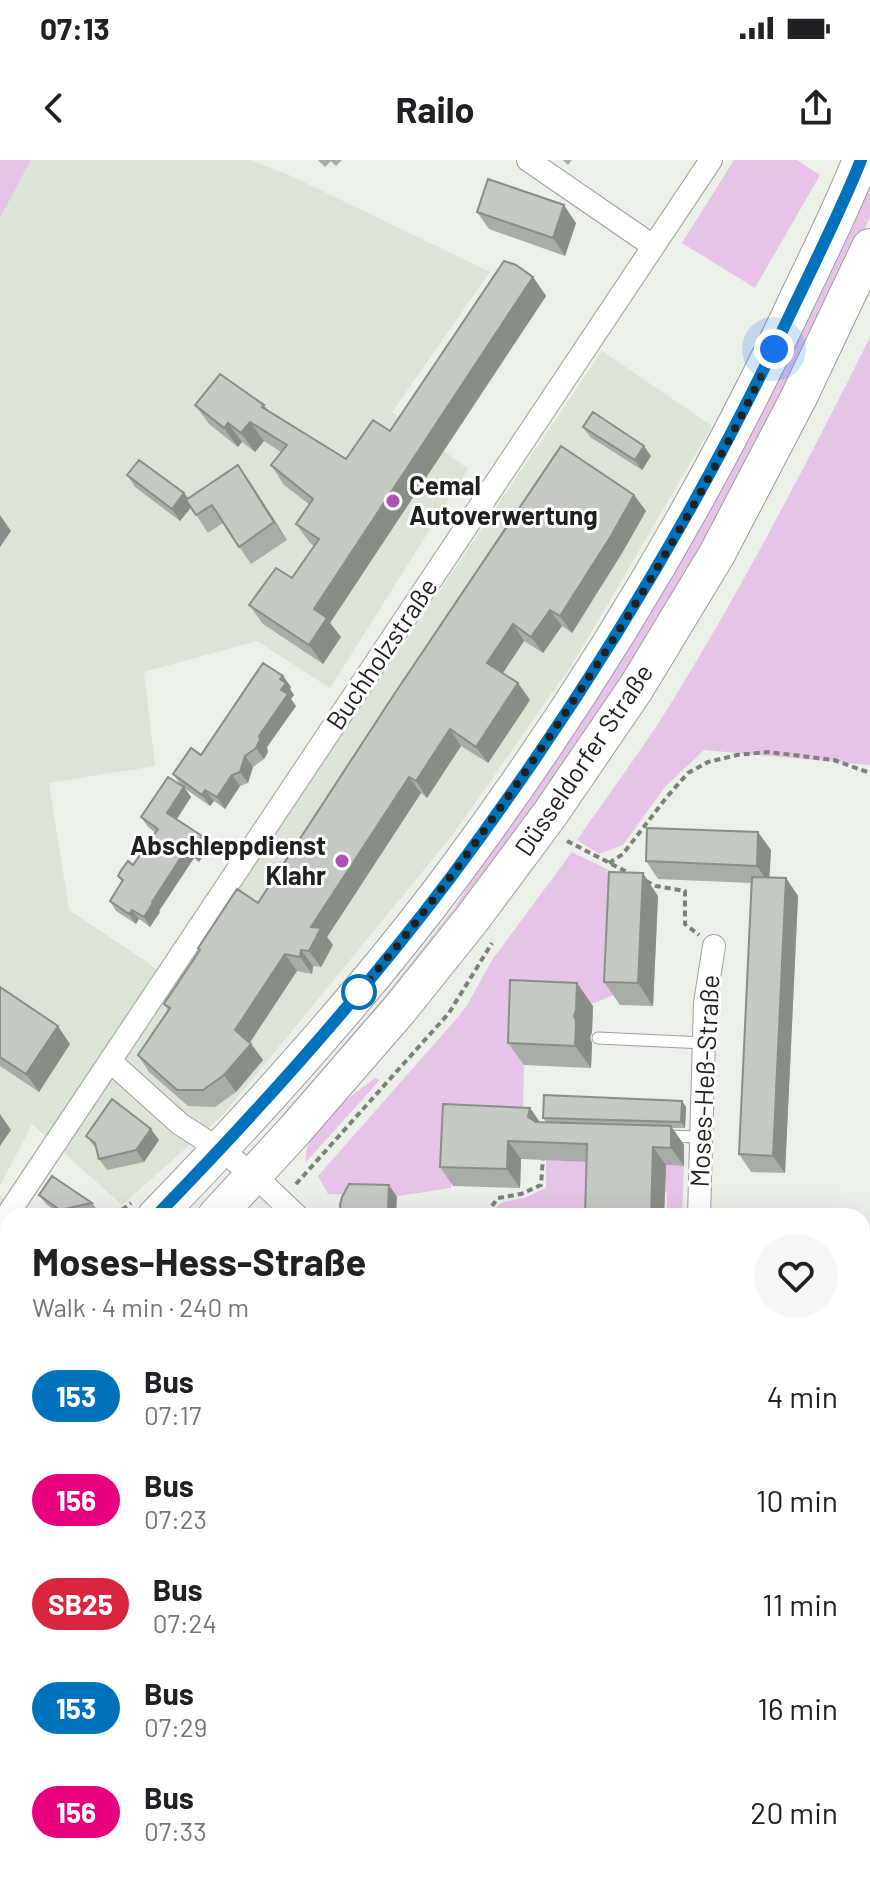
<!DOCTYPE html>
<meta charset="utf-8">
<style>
body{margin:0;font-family:Barlow,sans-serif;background:#f6f6f6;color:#202124;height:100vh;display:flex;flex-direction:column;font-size:30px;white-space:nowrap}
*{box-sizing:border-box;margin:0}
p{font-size:26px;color:#757577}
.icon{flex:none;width:44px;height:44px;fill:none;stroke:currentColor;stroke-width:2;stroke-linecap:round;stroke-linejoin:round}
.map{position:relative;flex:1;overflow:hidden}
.details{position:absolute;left:0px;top:1048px;width:870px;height:672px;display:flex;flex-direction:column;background:#fff;border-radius:24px 24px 0 0;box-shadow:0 8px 32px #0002}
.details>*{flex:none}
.badge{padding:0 16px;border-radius:26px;font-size:28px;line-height:52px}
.you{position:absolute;width:40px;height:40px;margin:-20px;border:6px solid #fff;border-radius:50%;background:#1a73e8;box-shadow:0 0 0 12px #1a73e833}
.map>.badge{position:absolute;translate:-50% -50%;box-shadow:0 0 0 4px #fff}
.round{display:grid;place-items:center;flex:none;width:84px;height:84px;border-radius:42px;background:#f6f6f6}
.head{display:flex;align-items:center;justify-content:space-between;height:136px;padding:0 32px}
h1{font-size:38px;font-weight:700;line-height:60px}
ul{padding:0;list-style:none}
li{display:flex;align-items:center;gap:24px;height:104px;padding:0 32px}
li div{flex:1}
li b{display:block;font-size:30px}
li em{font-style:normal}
li .badge{min-width:88px;font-weight:700;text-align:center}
.status{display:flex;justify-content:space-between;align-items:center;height:56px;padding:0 40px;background:#fff;direction:ltr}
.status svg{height:22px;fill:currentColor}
header{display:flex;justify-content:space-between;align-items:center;height:104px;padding:0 32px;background:#fff;font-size:36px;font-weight:700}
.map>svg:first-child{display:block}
.built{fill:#dbe4d6}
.green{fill:#e6c4e7}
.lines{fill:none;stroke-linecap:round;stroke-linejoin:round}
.service-casing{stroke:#9ba099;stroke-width:13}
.minor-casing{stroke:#9ba099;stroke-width:24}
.primary-casing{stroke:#9ba099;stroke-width:38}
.path{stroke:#7c7f7a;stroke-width:4;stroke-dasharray:6 4;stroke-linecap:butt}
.service{stroke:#fff;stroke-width:11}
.minor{stroke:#fff;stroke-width:22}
.primary{stroke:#fff;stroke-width:36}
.rail{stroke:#5d5f5b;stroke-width:6;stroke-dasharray:16 8;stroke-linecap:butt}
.wall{fill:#a9ada7}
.shaded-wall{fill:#898d88}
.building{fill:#c4c9c2;stroke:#898d88;stroke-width:2}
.line-casing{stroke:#fff;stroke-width:18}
.line{stroke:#0072bc;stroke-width:12}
.walk{stroke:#1f211e;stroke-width:8;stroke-dasharray:0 14.4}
.poi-dot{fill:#b04fb6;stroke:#fff;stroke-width:3}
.stop-dot{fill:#fff;stroke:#0072bc;stroke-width:4}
.labels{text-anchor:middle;stroke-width:6;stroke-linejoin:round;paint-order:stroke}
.poi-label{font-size:26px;font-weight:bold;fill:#1f211e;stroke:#fff;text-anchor:start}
.street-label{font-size:26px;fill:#1f211e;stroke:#fff}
</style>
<div class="status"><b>07:13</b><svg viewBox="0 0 49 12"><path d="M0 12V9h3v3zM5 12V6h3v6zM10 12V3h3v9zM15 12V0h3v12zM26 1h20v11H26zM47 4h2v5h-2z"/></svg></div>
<header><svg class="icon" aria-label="back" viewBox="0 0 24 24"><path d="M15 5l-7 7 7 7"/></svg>Railo<svg class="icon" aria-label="share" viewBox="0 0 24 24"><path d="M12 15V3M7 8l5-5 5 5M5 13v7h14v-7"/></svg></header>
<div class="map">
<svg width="870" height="1720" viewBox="0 0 870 1720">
<rect width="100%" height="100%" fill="#ebf0e8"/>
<path class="built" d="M31,0H251L289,15L490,112L392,252L468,309L330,528L257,481L144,512L155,606L49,623L69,750L147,802L174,823L602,191L712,266L575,500L454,673L223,955L122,1045L32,964L0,1026V58Z
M0,1035L20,1056H8V1152L0,1160Z"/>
<path class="green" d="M0,0H31L0,58Z
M734,0H797L820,15L755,128L682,83Z
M870,15V57L792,224L637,500L461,751L270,976L267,973L385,836L455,747L536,621Z
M870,177V605L704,590L665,627L623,685L599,694L577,680C608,635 641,591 670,545C743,426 808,302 870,177Z
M572,692L619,715L613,835L595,843L525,841L523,963L455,962L451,1028L398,1036L328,1034L318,1016L458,857L466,847L492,800Z
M375,918L380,920L306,1002C301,969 352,936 375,918Z
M546,1000L684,1006L682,1056H667V1032L599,1030L597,1056H496L497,1046L503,1042L524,1038L546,1028Z
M308,1712H491L503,1720H321Z"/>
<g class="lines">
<defs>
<path id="service" d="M598,878L704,883
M666,976L701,977
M1,1415L8,1422"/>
<path id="minor" d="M528,0L653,86
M110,901L180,964L219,989L254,1015L297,1056
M699,1056L705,843L714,786
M0,1066L711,0
M862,1195H870
M862,1680L870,1682"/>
<path id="primary" d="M156,1056C260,949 361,837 451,717C585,537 702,344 797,140C819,94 842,48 861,0
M216,1056L295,970L400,849L472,759L550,654L636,528L717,394L799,237L870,87
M0,1215L8,1207
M0,1281L8,1273"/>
</defs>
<use href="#service" class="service-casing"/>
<use href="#minor" class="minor-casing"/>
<use href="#primary" class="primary-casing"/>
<path class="path" d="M567,681L631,714
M609,703L623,694L666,638L688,613L708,602L737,595L768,592L834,600L870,613
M646,721L656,726L685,731V764L699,775
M296,1024L449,853L492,783
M114,1056L131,1043
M492,1056V1046L498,1038L521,1034L541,1025L543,997
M0,1177L8,1166
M0,1319L8,1312
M862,1513L870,1514
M485,1712L497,1720
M563,1720L568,1712"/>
<use href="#service" class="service"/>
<use href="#minor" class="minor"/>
<use href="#primary" class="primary"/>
<path class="rail" d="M0,1506L8,1513
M286,1712L298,1720"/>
</g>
<path class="wall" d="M318,0H342L336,6L331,1L325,7Z
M563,0H572L568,5Z
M477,52L576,63L565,96L489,69Z
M533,117L546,136L330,463L341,477L323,504L263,464L249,445L292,418L314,386L310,383L296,364L310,345L284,325L271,305L281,292L264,281L255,292L242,282L238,287L209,264L195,245H264L269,251L346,299L390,271Z
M583,267L651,296L642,310L590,277Z
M127,315L184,333L188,338L250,322L287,380L251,404L223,363L208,373L191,347L180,361L135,327Z
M634,335L646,351L622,393L572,473L562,466L543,493L524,481L503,513L530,540L488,603L461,586L427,638L421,633L327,777L333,785L321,807L313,806L312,814L297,811L250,882L263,900L236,932L215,947L188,946L149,912L138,895L168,850L164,844L200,791L198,788L258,743Z
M283,516L291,527L290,529L294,535L291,539L296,546L267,587L268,592L264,599L253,607L248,623L240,626L225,649L214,641L210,646L184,628L191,637L177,659L202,676L209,686L199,702L194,698L159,751L160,752L150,767L139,759L136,764L116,751L110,741L122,722L118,716L133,705L155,672L148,667L141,657L181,625L173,614L201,595Z
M771,690L769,718H786L798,736L785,1013L751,1012L739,994L751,723L658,719L646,701Z
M658,736L653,846L620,845L604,822Z
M0,827L70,884L39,932L0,906Z
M593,846L592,872L590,878L592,883L591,908L524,905L508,883Z
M682,941L686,947L685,968H672L684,985V1006L666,1005L664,1056H585L587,1002L521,999L520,1028L453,1026L440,1007L530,948L540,962H546L543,958Z
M86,976L159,980L144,1002L107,1010L99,999L97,990Z
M39,1035L92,1043L99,1052L81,1056H62L46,1044Z
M862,1087H870V1142H862Z
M863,1217H870V1463H865L862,1458V1297L864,1255L862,1252Z
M8,1348V1397L0,1385V1356Z
M862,1585L870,1586V1641L866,1640L862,1635Z
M616,1712H789L788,1720H655L620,1718Z"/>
<path class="shaded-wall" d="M564,45L576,63L565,96L553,78Z
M533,117L546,136L330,463L341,477L323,504L309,485L314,449Z
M250,262L264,281L255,292L241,273Z
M228,263L242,282L238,287L224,268Z
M644,286L651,296L642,310L635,300Z
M238,305L250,322L287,380L274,362Z
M184,333L193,345L180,361L172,349Z
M634,335L646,351L622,393L572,473L560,456Z
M0,355L11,371L0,387Z
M550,450L562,466L543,493L531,477Z
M513,464L524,481L498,520L487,503Z
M283,516L291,527L290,529L294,535L291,539L296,546L267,587L268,592L264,599L256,588L259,576Z
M518,523L530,540L488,603L476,587Z
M450,569L461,586L427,638L416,621Z
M245,596L253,607L248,623L240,612Z
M232,615L240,626L225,649L217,637Z
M409,617L421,633L327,777L333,785L321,807L309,791L311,767Z
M184,627L191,637L174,663L167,653Z
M205,630L214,641L210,646L202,635Z
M758,672L771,690L769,724L757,706Z
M202,676L209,686L199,702L192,692Z
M187,688L194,698L159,751L160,752L150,767L144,757L152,742Z
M643,713L658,736L653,846L638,823Z
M786,718L798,736L785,1013L773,996Z
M132,750L139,759L136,764L129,754Z
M301,790L313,806L312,814L300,797Z
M285,794L297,811L247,887L235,870Z
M577,823L593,846L592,872L590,878L592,883L591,908L575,886L574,856Z
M58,866L70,884L39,932L26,914Z
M251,884L263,900L236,932L224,915Z
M682,941L686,947L685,968L681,962Z
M530,948L543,967L528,957Z
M0,954L11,970L0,986Z
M671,966L684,985V1006L671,988Z
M151,969L159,980L144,1002L136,990Z
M508,981L521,999L520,1028L507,1009Z
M653,987L666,1005L664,1056H651Z
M389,1025L397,1037L396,1056L388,1050Z
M778,1712H789L788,1720H783Z"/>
<path class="building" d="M488,19L564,45L553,78L477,52Z
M504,101L516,105L533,117L314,449L327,458L309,485L249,445L276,408L292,418L319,379L296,364L313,339L271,305L287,285L250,262L241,273L228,263L224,268L195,245L220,214L264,245L262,247L346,299L373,260L390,271Z
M593,252L644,286L635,300L583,267Z
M561,286L634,335L611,376L560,456L550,450L531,477L513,464L487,503L518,523L476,587L450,569L416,621L409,617L311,767L321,768L309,791L301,790L300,797L285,794L235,870L251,884L224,915L203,930H177L138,895L170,848L164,844L200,790L198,788L237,729L258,743L395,533Z
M139,300L184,333L172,349L127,315Z
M238,305L274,362L239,387L212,345L196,355L186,340Z
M263,503L283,516L280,519L286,523L281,530L288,534L259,576L260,580L256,588L245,596L240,612L232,615L217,637L205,630L202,635L173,614L191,588L201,595Z
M168,617L184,627L167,653L202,676L192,692L187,688L152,742L153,743L144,757L132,750L129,754L110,741L123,720L118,716L122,709L128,701L133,705L158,669L141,657Z
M647,668L758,672L757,706L646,701Z
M609,712L643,713L638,823L604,822Z
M752,717L786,718L773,996L739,994Z
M510,820L577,823L576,850L574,856L576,861L575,886L508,883Z
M0,827L58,866L26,914L0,897Z
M544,935L682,941L681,962L543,958Z
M112,939L151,969L136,990L99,999L95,983L86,976Z
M443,944L530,948L528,957L536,962L671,966V988L653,987L651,1056H585L587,984L508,981L507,1009L440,1007Z
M52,1016L92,1043L60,1050L39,1035Z
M349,1024L389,1025L388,1050L443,1052V1056H342L340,1045L342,1037Z
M862,1087H870V1120H862Z
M863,1217H870V1446H862V1297L864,1251H862Z
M8,1348V1388L0,1380V1356Z
M862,1585L870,1586V1619L862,1618Z
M0,1692L8,1697V1712H36L51,1720H0Z
M843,1712L870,1713V1720H842Z"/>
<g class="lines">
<defs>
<path id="line" d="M156,1056C260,949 361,837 451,717C584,538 700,348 794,146C817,98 841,50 861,0"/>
</defs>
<use href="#line" class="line-casing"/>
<use href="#line" class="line"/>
<path class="walk" d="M359,832L350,842C421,761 483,674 543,586C629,460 709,328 774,189"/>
</g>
<g class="poi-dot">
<circle cx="393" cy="341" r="8"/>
<circle cx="342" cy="701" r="8"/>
</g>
<circle class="stop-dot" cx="359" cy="832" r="16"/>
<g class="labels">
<g class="poi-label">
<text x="409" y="335">Cemal<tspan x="409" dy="30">Autoverwertung</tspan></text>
<text x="326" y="695" text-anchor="end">Abschleppdienst<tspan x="326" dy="30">Klahr</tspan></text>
</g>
<g class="street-label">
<text transform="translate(382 494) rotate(-56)" y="9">Buchholzstraße</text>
<text transform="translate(584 600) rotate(-56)" y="9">Düsseldorfer Straße</text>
<text transform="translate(705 921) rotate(-87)" y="9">Moses-Heß-Straße</text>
</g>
</g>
</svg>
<div class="you" style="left:774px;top:189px"></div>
<section class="details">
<div class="head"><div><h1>Moses-Hess-Straße</h1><p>Walk · 4 min · 240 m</p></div><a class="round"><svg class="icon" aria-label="heart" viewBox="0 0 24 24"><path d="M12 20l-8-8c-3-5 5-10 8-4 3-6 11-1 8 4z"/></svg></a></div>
<ul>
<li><span class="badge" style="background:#0072bc;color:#fff">153</span><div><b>Bus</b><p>07:17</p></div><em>4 min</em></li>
<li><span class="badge" style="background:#e6007e;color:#fff">156</span><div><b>Bus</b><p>07:23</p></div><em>10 min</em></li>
<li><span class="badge" style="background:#d7263d;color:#fff">SB25</span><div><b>Bus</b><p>07:24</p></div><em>11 min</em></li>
<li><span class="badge" style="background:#0072bc;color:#fff">153</span><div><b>Bus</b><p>07:29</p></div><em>16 min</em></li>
<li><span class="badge" style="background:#e6007e;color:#fff">156</span><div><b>Bus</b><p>07:33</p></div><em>20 min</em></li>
</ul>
</section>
</div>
